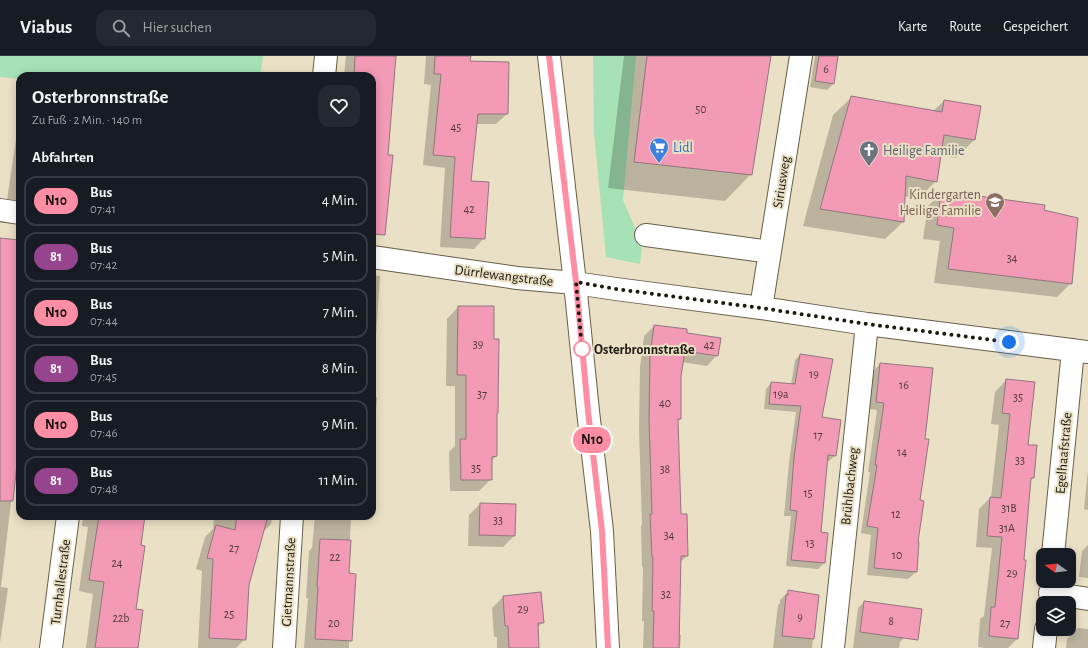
<!DOCTYPE html>
<html lang="de">
<meta charset="utf-8">
<style>
body{margin:0;font-family:"Alegreya Sans",sans-serif;background:#242831;color:#f1f3f6;height:100vh;display:flex;flex-direction:column;font-size:15px;white-space:nowrap}
*{box-sizing:border-box;margin:0}
p{font-size:13px;color:#9ea1a6}
.icon{flex:none;width:22px;height:22px;fill:none;stroke:currentColor;stroke-width:2;stroke-linecap:round;stroke-linejoin:round}
.map{position:relative;flex:1;overflow:hidden}
.details{position:absolute;left:16px;top:16px;width:360px;height:448px;display:flex;flex-direction:column;background:#171b24;border-radius:12px;box-shadow:0 2px 10px #0003}
.details>*{flex:none}
.badge{padding:0 8px;border-radius:13px;font-size:14px;line-height:26px}
.needle{width:26px;rotate:284deg}
.tools{position:absolute;left:1036px;top:492px;display:grid;gap:8px}
.tools a{display:grid;place-items:center;width:40px;height:40px;border-radius:8px;background:#171b24;box-shadow:0 2px 10px #0003;font-size:20px}
.you{position:absolute;width:20px;height:20px;margin:-10px;border:3px solid #fff;border-radius:50%;background:#1a73e8;box-shadow:0 0 0 6px #1a73e833}
.map>.badge{position:absolute;translate:-50% -50%;box-shadow:0 0 0 2px #fff}
h2{padding:0 16px;font-size:15px;line-height:36px}
.round{display:grid;place-items:center;flex:none;width:42px;height:42px;border-radius:12px;background:#242831}
.head{display:flex;align-items:center;justify-content:space-between;height:68px;padding:0 16px}
h1{font-size:19px;font-weight:700;line-height:30px}
ul{padding:0;list-style:none}
li{display:flex;align-items:center;gap:12px;height:50px;margin:0 8px 6px;padding:0 8px;border:2px solid #363941;border-radius:12px}
li div{flex:1}
li b{display:block;font-size:15px}
li em{font-style:normal}
li .badge{min-width:44px;font-weight:700;text-align:center}
header{display:flex;align-items:center;gap:24px;box-sizing:border-box;height:56px;padding:0 20px;background:#171b24;border-bottom:1px solid #363941}
header strong{font-size:19px}
nav{display:flex;gap:22px;margin-inline-start:auto;font-size:14px}
.search{width:280px;height:36px;background:#242831;display:flex;align-items:center;gap:10px;box-sizing:border-box;padding:0 14px;border-radius:12px;color:#9ea1a6;font-size:15px}
.map>svg:first-child{display:block}
.green{fill:#a7e2b6}
.shadow{fill:#0003}
.building{fill:#f39ab7;stroke:#92767e}
.lines{fill:none;stroke-linecap:round;stroke-linejoin:round}
.minor-casing{stroke:#675e47;stroke-width:24}
.minor{stroke:#fff;stroke-width:22}
.line-casing{stroke:#fff;stroke-width:9}
.line{stroke:#ff8ea5;stroke-width:6}
.walk{stroke:#1c190f;stroke-width:4;stroke-dasharray:0 7.2}
.stop-dot{fill:#fff;stroke:#ff8ea5;stroke-width:2}
.labels{text-anchor:middle;stroke-width:4;stroke-linejoin:round;paint-order:stroke}
.number-label{font-size:12px;fill:#523939}
.shop-label{font-size:14px;fill:#366cbe;stroke:#eae0c5;text-anchor:start}
.worship-label{font-size:14px;fill:#5b616d;stroke:#eae0c5;text-anchor:start}
.street-label{font-size:14px;fill:#1c190f;stroke:#eae0c5}
.education-label{font-size:14px;fill:#785e54;stroke:#eae0c5;text-anchor:end}
.stop-label{font-size:14px;font-weight:bold;fill:#1c190f;stroke:#eae0c5;text-anchor:start}
</style>
<header>
<strong>Viabus</strong>
<div class="search"><svg class="icon" aria-label="search" viewBox="0 0 24 24"><circle cx="10" cy="10" r="6"/><path d="M15 15l6 6"/></svg>Hier suchen</div>
<nav><a>Karte</a><a>Route</a><a>Gespeichert</a></nav>
</header>
<div class="map">
<svg width="1088" height="592" viewBox="0 0 1088 592">
<rect width="100%" height="100%" fill="#eae0c5"/>
<path class="green" d="M0,0H263L260,20H20V23L0,21Z
M593,0H636L623,144L642,188L640,208L606,201L594,76Z"/>
<path class="shadow" d="M346,0H395L387,100L385,168L374,180L372,179V20H344Z
M426,0H470V6L507,58L496,68H476L470,126L484,182L474,193L440,191L445,112L423,109L431,29L424,28Z
M624,0H770L751,118L725,145L608,132Z
M815,0H837L833,28L827,34L810,31Z
M851,42L933,55L944,45L974,84L956,102L940,99L936,125L918,143L904,140L903,166L885,183L803,170L833,59Z
M20,69V146L7,144L18,70Z
M942,136L1043,155L1071,227L1057,241L934,227L940,185L923,183L928,150Z
M0,183L20,185V370L1,531L8,532L0,587Z
M372,219L380,220L372,340L377,341L374,381L372,383Z
M458,251L493,284L496,400L491,406V423L479,435H450L449,396L455,390V330H446L447,263Z
M654,270L686,278L717,299L707,310L682,306L680,320V363L678,366L680,459L687,500L679,507L678,579H681L680,592H643L644,565H642L643,511H642L641,470L642,469L639,373L640,311L644,280Z
M800,299L835,400L829,405H827L820,477L827,478L824,507L818,513L786,510L791,460H784L789,407L796,356L764,353L766,333L771,327L791,329L795,304Z
M880,308L918,445L916,516L908,523L867,519L871,479L861,477L870,416H868L877,354L869,353L873,315Z
M1006,324L1027,389L1033,421L1030,425L1017,583L1008,592H985L978,591L980,563L984,560L992,492L976,491L979,453L990,442H991L999,369L991,368L995,336Z
M1088,414V454L1084,453Z
M480,448L514,480L503,491L468,490L469,459Z
M83,460H144L134,554L137,592H86L93,538L79,535L88,471L82,470Z
M214,460H272L271,468L263,476L248,529L245,583L236,592H198L202,515L196,513L205,481L213,473Z
M315,460H357L354,464L351,463L348,518L351,585L349,586V592H304L308,542H306L309,495L312,492Z
M1088,489V522L1079,521L1082,495Z
M788,536L817,540L812,592H773L778,549L780,547V544Z
M540,537L543,566L537,572L538,592H497V581H494L492,552L503,541Z
M864,546L904,582L900,586L899,592H853L858,552Z
M1078,572L1088,573V592H1066L1067,583Z"/>
<path class="building" d="M355,0H396L388,99H393L385,179L372,178V20H354Z
M435,0H471L470,5L509,6L508,58H478L471,125L489,126L485,183L450,181L455,101L433,99L441,18H434Z
M647,0H771L752,119L634,106Z
M819,0H838L834,28L815,25Z
M851,40L942,56L944,44L981,50L975,84L944,79L937,126L906,120L904,166L820,153Z
M941,135L1045,149L1044,154L1078,162L1072,228L948,213L954,172L937,169Z
M0,182L20,184V379L13,445H0Z
M458,250H494V283H499L498,357H497V400L492,401V424H461L460,383H466V319H457Z
M654,269L687,273V277L721,282L718,300L685,295L681,320V363H678L681,458H687L688,500H681L679,592H653L654,555H652L653,501H652L650,458H652L649,362L650,300Z
M800,298L833,303L822,361L841,364L836,400L828,399L821,476L828,477L825,507L791,504L797,455L790,454L794,401L801,350L769,348L771,326L795,328Z
M880,307L933,312L925,383H929L920,444L924,445L918,486H919L917,516L874,512L878,472L867,470L877,409H875L884,347L876,346Z
M1006,323L1035,326L1028,389H1037L1034,422H1031L1024,504H1026L1018,583L989,580L991,551H995L1002,481L987,480L990,441L1001,442L1010,358L1002,357Z
M480,447L516,448L515,480L479,479Z
M99,460H145L141,489L145,490L136,553L143,554L138,592H95L104,526L89,524Z
M237,460H268L249,529L246,584L209,582L213,503L207,502L216,469L235,474Z
M320,483L351,484L349,517L356,518L352,585L315,583L318,531H317Z
M788,534L819,539L814,583L782,580L786,539H788Z
M541,536L544,567H538L539,592H509L508,570H505L503,540Z
M864,545L922,553L918,584L860,576Z"/>
<g class="lines">
<defs>
<path id="minor" d="M549,0L575,227L588,355L602,475L608,592
M324,20L326,0
M0,154L20,157
M646,179L770,196
M372,201L517,222L575,227L616,233L761,252L867,268L1088,296
M761,252L801,0
M1053,499L1073,294
M1050,537L1088,543
M51,592L68,460
M284,592L292,460
M833,592L867,268
M1044,592L1046,573"/>
</defs>
<use href="#minor" class="minor-casing"/>
<use href="#minor" class="minor"/>
</g>
<g class="lines">
<defs>
<path id="line" d="M549,0L576,226L588,355L602,475L608,592"/>
</defs>
<use href="#line" class="line-casing"/>
<use href="#line" class="line"/>
<path class="walk" d="M582,293L576,226L616,233L761,252L867,268L1009,286"/>
</g>
<defs>
<symbol id="supermarket-pin" viewBox="-11 -11 22 30"><path d="M0 17L-7.5 6A9.5 9.5 0 1 1 7.5 6Z" fill="#3f7fe0" stroke="#eae0c5"/><path d="M-6-5.5h2.5l.6 2H6L4.5 2H-2.5L-4.4-4H-6ZM-1.5 3.2a1.3 1.3 0 1 0 .1 0ZM3 3.2a1.3 1.3 0 1 0 .1 0Z" fill="#fff"/></symbol>
<symbol id="church-pin" viewBox="-11 -11 22 30"><path d="M0 17L-7.5 6A9.5 9.5 0 1 1 7.5 6Z" fill="#6b7280" stroke="#eae0c5"/><path d="M-1.2-6h2.4v3.5h3.3v2.4h-3.3V6h-2.4V-.1h-3.3v-2.4h3.3Z" fill="#fff"/></symbol>
<symbol id="school-pin" viewBox="-11 -11 22 30"><path d="M0 17L-7.5 6A9.5 9.5 0 1 1 7.5 6Z" fill="#8d6e63" stroke="#eae0c5"/><path d="M0-5L7-2L0 1L-7-2ZM-4 1L0 2.5L4 1V4Q0 6-4 4Z" fill="#fff"/></symbol>
</defs>
<g fill-rule="evenodd">
<use href="#supermarket-pin" x="648" y="80" width="22" height="30"/>
<use href="#church-pin" x="858" y="83" width="22" height="30"/>
<use href="#school-pin" x="984" y="135" width="22" height="30"/>
</g>
<circle class="stop-dot" cx="582" cy="293" r="8"/>
<g class="labels">
<g class="number-label">
<text x="826" y="17">6</text>
<text x="701" y="57">50</text>
<text x="456" y="75">45</text>
<text x="469" y="157">42</text>
<text x="1012" y="206">34</text>
<text x="478" y="292">39</text>
<text x="709" y="293">42</text>
<text x="814" y="322">19</text>
<text x="904" y="333">16</text>
<text x="482" y="342">37</text>
<text x="781" y="342">19a</text>
<text x="1018" y="345">35</text>
<text x="665" y="351">40</text>
<text x="818" y="383">17</text>
<text x="902" y="400">14</text>
<text x="1020" y="408">33</text>
<text x="476" y="416">35</text>
<text x="665" y="417">38</text>
<text x="808" y="441">15</text>
<text x="1009" y="456">31B</text>
<text x="896" y="462">12</text>
<text x="498" y="468">33</text>
<text x="1007" y="476">31A</text>
<text x="669" y="483">34</text>
<text x="810" y="491">13</text>
<text x="234" y="496">27</text>
<text x="897" y="503">10</text>
<text x="335" y="505">22</text>
<text x="117" y="511">24</text>
<text x="1012" y="521">29</text>
<text x="666" y="542">32</text>
<text x="523" y="557">29</text>
<text x="229" y="562">25</text>
<text x="800" y="565">9</text>
<text x="121" y="566">22b</text>
<text x="891" y="569">8</text>
<text x="334" y="571">20</text>
<text x="1005" y="571">27</text>
</g>
<g class="shop-label">
<text x="673" y="96">Lidl</text>
</g>
<g class="worship-label">
<text x="883" y="99">Heilige Familie</text>
</g>
<g class="street-label">
<text transform="translate(781 126) rotate(-81)" y="5">Siriusweg</text>
<text transform="translate(504 219) rotate(7)" y="5">Dürrlewangstraße</text>
<text transform="translate(1063 397) rotate(-85)" y="5">Egelhaafstraße</text>
<text transform="translate(849 430) rotate(-84)" y="5">Brühlbachweg</text>
<text transform="translate(60 526) rotate(-83)" y="5">Turnhallestraße</text>
<text transform="translate(288 526) rotate(-87)" y="5">Gietmannstraße</text>
</g>
<g class="education-label">
<text x="981" y="143">Kindergarten<tspan x="981" dy="16">Heilige Familie</tspan></text>
</g>
<g class="stop-label">
<text x="594" y="298">Osterbronnstraße</text>
</g>
</g>
</svg>
<div class="tools">
<a><svg class="needle" viewBox="-14 -14 28 28"><path d="M0-13l5 13h-10z" fill="#e53935"/><path d="M0 13l5-13h-10z" fill="#9ea1a6"/></svg></a>
<a><svg class="icon" aria-label="layers" viewBox="0 0 24 24"><path d="M12 4l9 5-9 5-9-5zM3 14l9 5 9-5"/></svg></a>
</div>
<div class="you" style="left:1009px;top:286px"></div>
<b class="badge" style="left:592px;top:384px;background:#ff8ea5;color:#111">N10</b>
<section class="details">
<div class="head"><div><h1>Osterbronnstraße</h1><p>Zu Fuß · 2 Min. · 140 m</p></div><a class="round"><svg class="icon" aria-label="heart" viewBox="0 0 24 24"><path d="M12 20l-8-8c-3-5 5-10 8-4 3-6 11-1 8 4z"/></svg></a></div>
<h2>Abfahrten</h2>
<ul>
<li><span class="badge" style="background:#ff8ea5;color:#111">N10</span><div><b>Bus</b><p>07:41</p></div><em>4 Min.</em></li>
<li><span class="badge" style="background:#96448d;color:#fff">81</span><div><b>Bus</b><p>07:42</p></div><em>5 Min.</em></li>
<li><span class="badge" style="background:#ff8ea5;color:#111">N10</span><div><b>Bus</b><p>07:44</p></div><em>7 Min.</em></li>
<li><span class="badge" style="background:#96448d;color:#fff">81</span><div><b>Bus</b><p>07:45</p></div><em>8 Min.</em></li>
<li><span class="badge" style="background:#ff8ea5;color:#111">N10</span><div><b>Bus</b><p>07:46</p></div><em>9 Min.</em></li>
<li><span class="badge" style="background:#96448d;color:#fff">81</span><div><b>Bus</b><p>07:48</p></div><em>11 Min.</em></li>
</ul>
</section>
</div>
